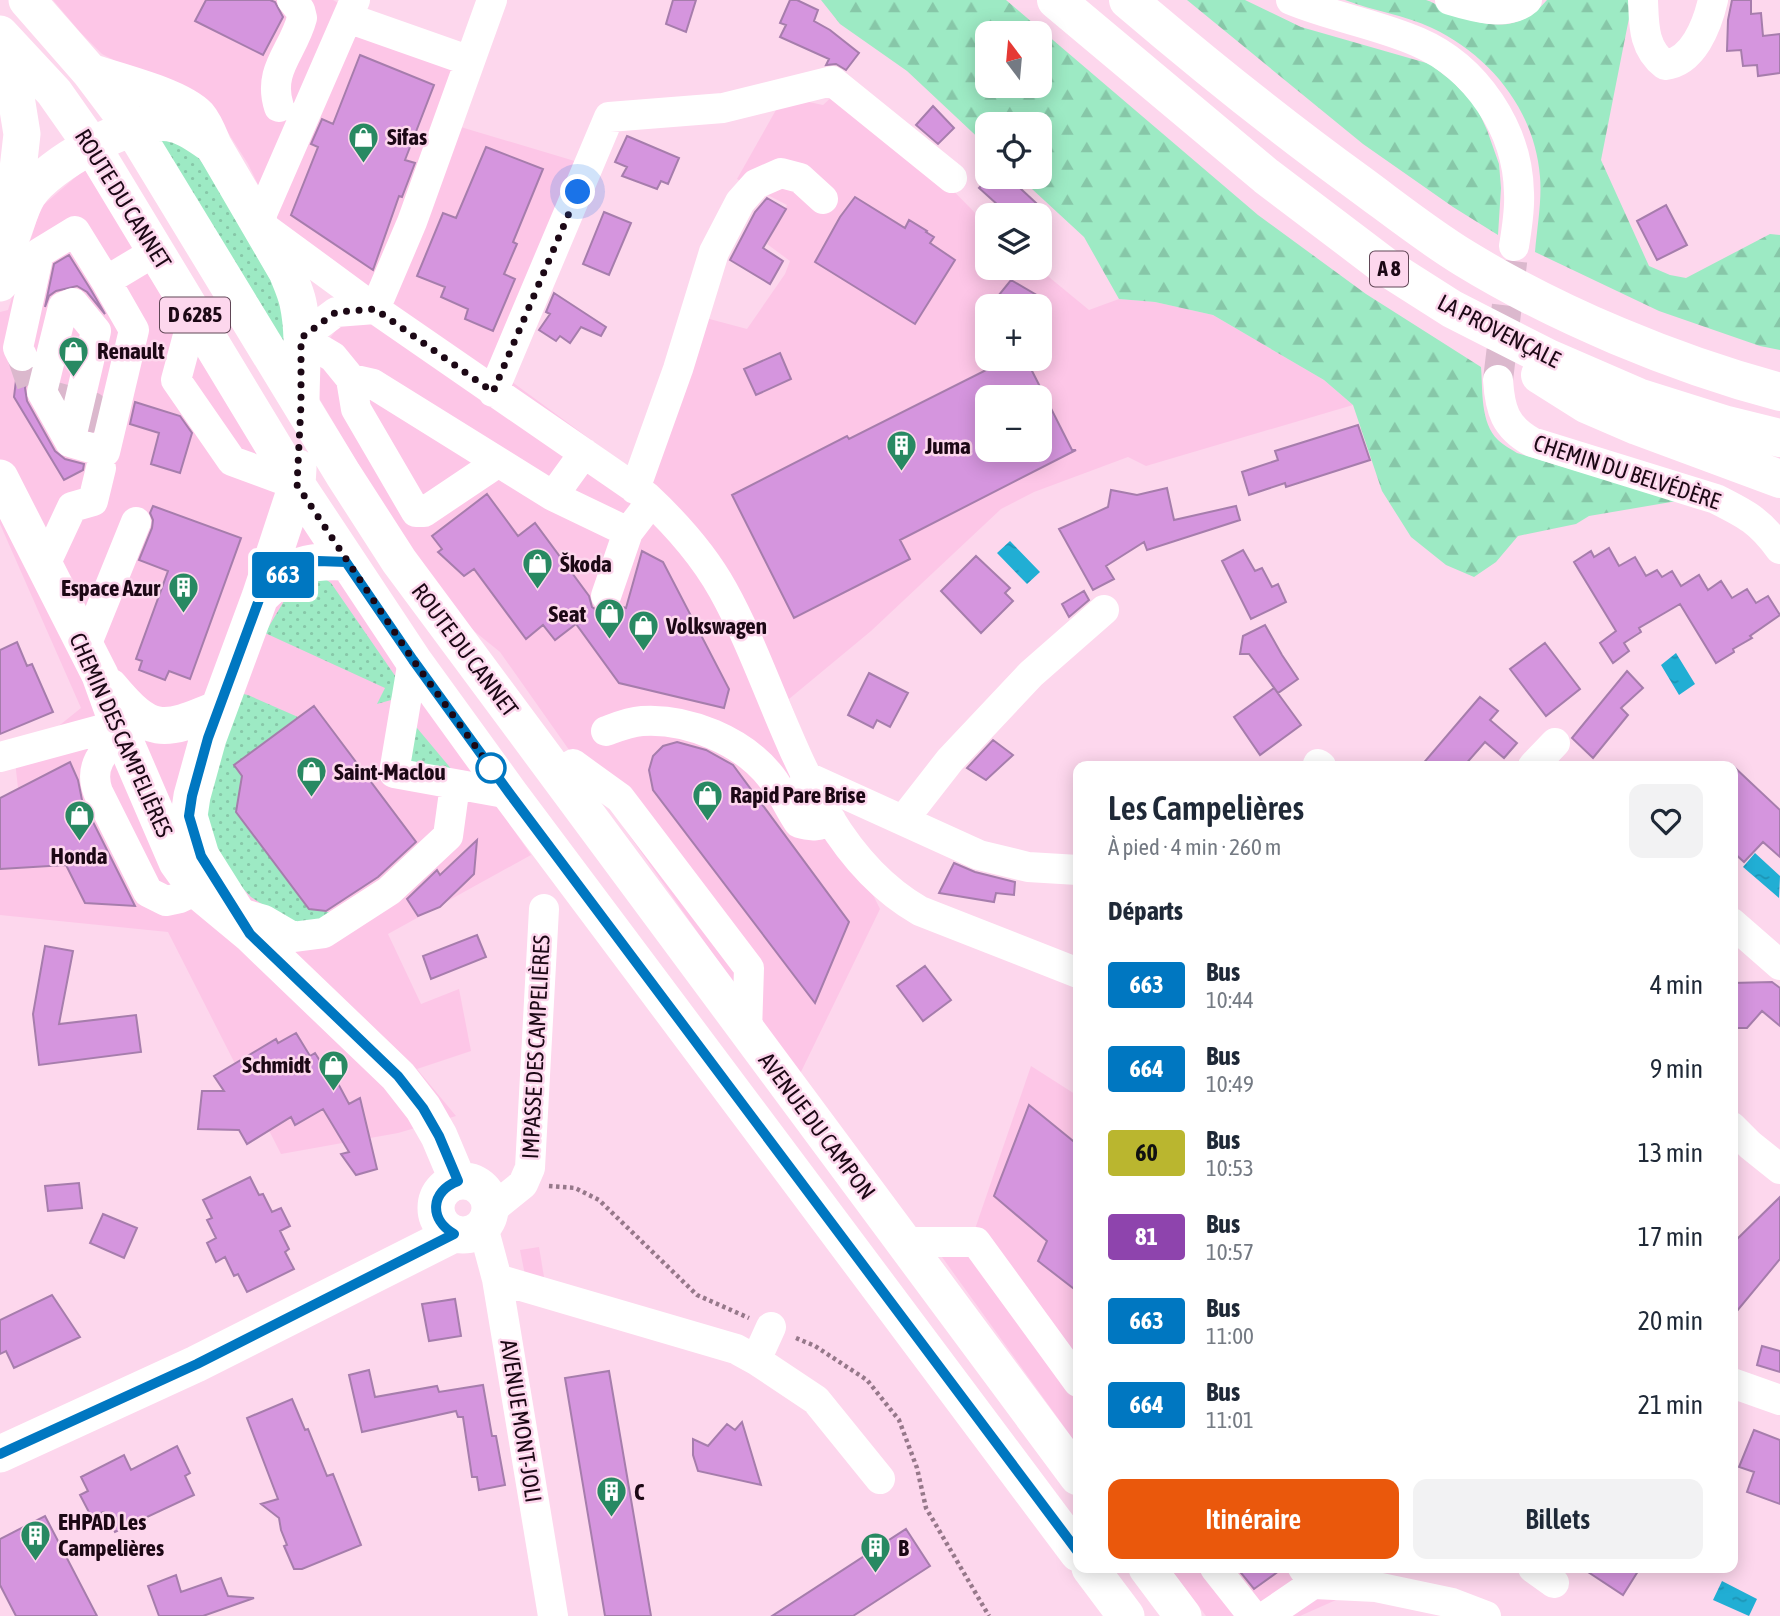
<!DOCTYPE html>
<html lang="fr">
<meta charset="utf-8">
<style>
body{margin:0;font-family:"Asap Condensed",sans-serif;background:#f2f2f3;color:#1f2937;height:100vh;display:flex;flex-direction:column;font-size:26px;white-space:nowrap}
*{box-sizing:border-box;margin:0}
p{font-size:23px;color:#747a83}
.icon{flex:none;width:38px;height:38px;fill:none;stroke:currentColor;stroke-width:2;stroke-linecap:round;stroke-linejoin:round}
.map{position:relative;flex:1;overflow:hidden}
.details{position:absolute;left:1073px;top:761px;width:665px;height:812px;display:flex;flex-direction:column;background:#fff;border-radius:14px;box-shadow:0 4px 18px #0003}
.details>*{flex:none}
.badge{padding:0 14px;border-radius:5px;font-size:24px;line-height:46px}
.needle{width:46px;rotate:344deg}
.buttons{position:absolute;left:975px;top:21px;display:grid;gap:14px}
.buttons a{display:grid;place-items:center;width:77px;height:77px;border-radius:14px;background:#fff;box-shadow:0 4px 18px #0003;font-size:35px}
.you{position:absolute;width:35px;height:35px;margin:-18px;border:5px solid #fff;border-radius:50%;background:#1a73e8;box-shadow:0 0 0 10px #1a73e833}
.map>.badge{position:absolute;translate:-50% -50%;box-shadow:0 0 0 4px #fff}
h2{padding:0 35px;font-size:26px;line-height:63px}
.round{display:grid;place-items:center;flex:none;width:74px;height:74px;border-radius:14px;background:#f2f2f3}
.head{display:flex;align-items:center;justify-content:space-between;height:119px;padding:0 35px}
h1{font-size:33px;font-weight:600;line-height:52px}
.button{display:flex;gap:14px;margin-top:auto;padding:14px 35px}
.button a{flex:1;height:80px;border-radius:14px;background:#ea580c;color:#fff;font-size:28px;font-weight:600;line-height:80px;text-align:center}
.button a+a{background:#f2f2f3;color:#1f2937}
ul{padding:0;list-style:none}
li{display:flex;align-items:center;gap:21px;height:84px;padding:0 35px}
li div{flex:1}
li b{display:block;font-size:26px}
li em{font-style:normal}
li .badge{min-width:77px;font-weight:700;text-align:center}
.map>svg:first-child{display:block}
.built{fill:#fdc6e7;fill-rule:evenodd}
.grass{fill:url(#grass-dots)}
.forest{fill:url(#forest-firs);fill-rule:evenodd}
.water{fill:url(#water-ripples)}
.building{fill:#d595de;stroke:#a67dac;stroke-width:2;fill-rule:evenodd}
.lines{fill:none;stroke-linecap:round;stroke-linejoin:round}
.minor-tunnel{stroke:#dbb8cd;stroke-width:30;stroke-dasharray:30 15;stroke-linecap:butt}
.path{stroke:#96788a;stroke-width:4.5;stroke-dasharray:3.5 3.5;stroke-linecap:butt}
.minor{stroke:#fff;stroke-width:30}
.major{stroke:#fff;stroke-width:37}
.highway{stroke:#fff;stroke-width:38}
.line-casing{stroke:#fff;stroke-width:16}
.line{stroke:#0077c1;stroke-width:10}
.walk{stroke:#1c0815;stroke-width:7;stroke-dasharray:0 12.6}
.stop-dot{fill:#fff;stroke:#0077c1;stroke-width:3.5}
.labels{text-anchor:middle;stroke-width:5;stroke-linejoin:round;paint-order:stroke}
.shield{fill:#fdd7ed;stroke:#604656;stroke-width:2}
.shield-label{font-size:21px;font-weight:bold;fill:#1c0815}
.poi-label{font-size:23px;font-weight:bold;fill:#1c0815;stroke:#fdd7ed;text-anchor:start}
.street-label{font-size:23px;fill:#1c0815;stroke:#fdd7ed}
</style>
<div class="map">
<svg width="1780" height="1616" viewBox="0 0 1780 1616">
<defs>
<pattern id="grass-dots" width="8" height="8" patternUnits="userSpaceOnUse" patternTransform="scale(1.75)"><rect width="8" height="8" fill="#9deac4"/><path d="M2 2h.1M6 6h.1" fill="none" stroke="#87c7a8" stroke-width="1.8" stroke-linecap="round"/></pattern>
<pattern id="forest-firs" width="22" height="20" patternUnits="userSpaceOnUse" patternTransform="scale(1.75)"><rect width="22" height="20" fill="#9deac4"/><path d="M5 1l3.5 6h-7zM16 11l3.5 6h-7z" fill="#87c7a8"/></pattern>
<pattern id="water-ripples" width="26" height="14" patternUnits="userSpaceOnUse" patternTransform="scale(1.75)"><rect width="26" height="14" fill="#21aed4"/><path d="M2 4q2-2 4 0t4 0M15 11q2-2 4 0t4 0" fill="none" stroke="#1d94b5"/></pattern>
</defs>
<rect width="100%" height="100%" fill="#fdd7ed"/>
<path class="built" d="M53,0H333L359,15L479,60L454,125L578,162L489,365L646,480L702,317L747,329L785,274L790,261L767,244L787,205L737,179L781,101L796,95L809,102L823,105L836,93L928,165L987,225V268H1038L1089,310L1119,299L1155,302L1213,315L1324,380L1353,405L1146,466L1128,457L1034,492L1001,509L871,631L789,699L839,826L880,909L799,1076L500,652L458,618L405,543L319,398L318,363L324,346L367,289L279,227L248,164L215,112L102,54L80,32ZM987,306H1040V359H987ZM987,397H1040V450H987Z
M85,169L339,578L531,855L388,934L421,1004L459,989L471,1051L417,1069L456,1116L398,1133L281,1154L168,932L0,915V807L20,806L15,761L81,708L0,524V312L8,310L41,207Z
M1031,1066L1078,1096V1446L924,1232L975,1229Z
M539,1247L544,1277L526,1280L520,1250Z
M1170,1568H1329L1336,1600L1300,1616H1206Z"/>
<path class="grass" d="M162,137L189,145L207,169L284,303V344L157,142Z
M321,576L331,583L398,680L391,700L377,704L385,688L265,633L290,591Z
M239,693L248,695L298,717L235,765L247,782L236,812L309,909L335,913L299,928L251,897L227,872L204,830L212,778Z
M412,722L453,771L408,763Z"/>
<path class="forest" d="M821,0H1006L1258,215L1366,294L1481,367C1483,391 1480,422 1498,440C1503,445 1511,449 1517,453L1677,501L1589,516L1576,524L1518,536L1496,562L1474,577L1446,565L1411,537L1382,491L1353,405L1324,380L1213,315L1155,302L1119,299L1084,237L1019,177H1040V124H987V146L907,71L840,24ZM987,33H1040V86H987Z
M1187,0H1245L1301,27L1430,64L1453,82L1476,106L1487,130L1499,164L1501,188L1498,235L1453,207L1363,144Z
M1345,0C1364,0 1410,0 1426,0C1436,3 1445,11 1455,14C1491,29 1521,31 1547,0H1631V8L1601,160L1649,266L1670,275L1686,278L1770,234L1780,235V350L1760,346L1659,311L1535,252C1537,228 1542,201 1540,177C1535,111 1491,56 1432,28C1405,15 1373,11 1345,0Z"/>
<path class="water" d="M1010,541L1040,572L1027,584L997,553Z
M1676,653L1695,684L1679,695L1661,665Z
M1755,853L1780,876L1779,898L1743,867Z
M1722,1581L1757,1599L1749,1616L1713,1600Z"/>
<path class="building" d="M206,0H270L275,2L283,17L263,55L195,21Z
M673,0H696L686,32L666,24Z
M790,0H797L818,10L814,21L830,30L859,53L846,70L836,64L826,65L829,59L780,37L786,25L780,23Z
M1732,0H1751V14L1761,13L1763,36L1780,34V73L1758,76L1757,65L1743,66L1741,50L1727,51L1728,20Z
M360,55L434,85L405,160L415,163L402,197L399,196L373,270L291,215L318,147L311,144L322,119L333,124Z
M933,106L954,128L938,144L916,125Z
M627,136L679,158L668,184L661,181L657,189L622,176L627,167L615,162Z
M486,147L543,169L513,242L517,244L504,274L515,279L493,331L465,319L468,309L441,297L445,287L417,276L443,213L456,218Z
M989,177H1008L1049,215H1009L979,188Z
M855,197L905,228L909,220L927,231L926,232L934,237L930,243L955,260L915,324L815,262L840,217Z
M767,198L786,209L763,248L783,261L770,284L730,260L755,212Z
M1666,205L1687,245L1657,260L1637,221Z
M604,212L631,223L609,275L583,264Z
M69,255L91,290L105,314L87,292L77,286L56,291L49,296L45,307L54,264Z
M1011,280L1040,297L1022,303L1019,306H990Z
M554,293L606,327L601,336L581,327L570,343L560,336L556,341L539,330L550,314L546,312Z
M780,353L791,379L756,395L744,369Z
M1008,359H1026L1072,450H1076L900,540L910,559L794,618L732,495L847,436L849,439ZM987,397H1040V450H987Z
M17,372H29L25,388L27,401L55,451L65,459L84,464L83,470L64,480L14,397Z
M135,402L180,416L192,433L180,473L151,464L159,433L130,424Z
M1358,425L1370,460L1286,487L1285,483L1249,495L1242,472L1278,460L1275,451Z
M1167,488L1174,520L1236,506L1240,520L1147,550L1144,542L1106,566L1114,579L1093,590L1059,529L1108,507L1111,490L1137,495Z
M487,494L518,536L535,523L589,596L592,607L600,612L610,613L620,606L626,608L642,551L663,562L729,689L724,708L619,683L576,624L555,640L543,625L526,639L474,569L464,576L438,552L442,549L432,536Z
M153,506L241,538L190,679L169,671L165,680L139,670L142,661L136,659L168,571L139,560L152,528L153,520L150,513Z
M1609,548L1619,566L1635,557L1646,576L1657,570L1662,577L1672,571L1681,586L1699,575L1708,590L1721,581L1732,598L1747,589L1756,603L1768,596L1780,615L1750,636L1752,638L1733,649L1734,652L1716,663L1680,604L1639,628L1641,632L1624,643L1629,651L1613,663L1600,643L1616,631L1574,562L1591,551L1594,557Z
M1243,550L1255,571L1262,568L1272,587L1278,584L1286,602L1251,619L1222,561Z
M976,556L1010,588L1005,593L1013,601L981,633L941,591Z
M1084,591L1089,600L1069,617L1062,604Z
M1265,625L1282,655L1298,679L1278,693L1249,654H1240L1243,636Z
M17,642L27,666L32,664L53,712L0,734V650Z
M1545,643L1580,689L1546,716L1510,669Z
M1627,671L1643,688L1621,708L1628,715L1593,758L1572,738Z
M869,673L908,693L890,727L877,720L873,728L848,715Z
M1274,688L1301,725L1260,755L1234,717Z
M1480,697L1498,711L1490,720L1517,743L1504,758L1485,742L1464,766H1421Z
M314,706L416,842L378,877L326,911L309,909L236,812L242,776L234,765Z
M993,740L1013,755L986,780L967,768Z
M677,742L706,750L733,765L849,922L815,1003L653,790L649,770L653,756L663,746Z
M70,762L78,780L82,800L135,906L85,903L66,865L0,869V798Z
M1732,765L1780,810V857L1763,842L1744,862L1732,851Z
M477,840L474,874L440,907L418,916L407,899L437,870L440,875Z
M954,863L975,872L1015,882L1014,895L996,893L994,902L939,893Z
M477,935L486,957L431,979L423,956Z
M45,946L73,951L59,1024L136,1015L141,1052L39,1065L33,1014Z
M925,966L951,1000L923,1021L897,986Z
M1772,982L1780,988V1026L1762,1011L1747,1028H1732V983Z
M296,1033L310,1056L315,1053L322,1064L326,1061L349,1104L360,1098L377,1169L356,1175L341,1154L349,1152L323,1109L295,1125L291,1117L247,1144L239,1130L198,1129L202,1091H224L214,1076L276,1039L278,1043Z
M1029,1105L1078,1145V1292L1038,1261L1047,1241L994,1196Z
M250,1177L259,1195L263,1194L272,1212L281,1208L290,1226L280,1231L289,1249L285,1252L294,1269L247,1292L238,1274L234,1276L225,1257L216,1262L207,1243L216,1238L207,1220L212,1218L203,1200Z
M79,1183L82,1208L48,1211L45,1186Z
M1780,1197V1259L1732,1317V1244Z
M103,1214L137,1228L124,1258L90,1243Z
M52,1295L80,1337L14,1368L6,1351L0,1354V1320Z
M455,1299L461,1336L429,1341L422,1304Z
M1762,1346L1780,1351V1372L1757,1365Z
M369,1370L375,1397L437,1386L439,1392L483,1385L492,1436H496L505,1485L479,1490L477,1477H472L463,1417H458L456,1411L362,1432L349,1375Z
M609,1371L651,1616H605L565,1378Z
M292,1399L305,1430L308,1429L327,1476L333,1474L361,1545L302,1569H294L284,1546L287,1545L281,1530L279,1518L261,1504L278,1499L247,1418Z
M742,1422L761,1485L698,1471L693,1455V1439L708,1446L727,1424L735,1430Z
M1754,1430L1780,1440V1504L1747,1492L1754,1472L1739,1467Z
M177,1446L190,1473L185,1476L194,1495L115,1532L104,1512L91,1516L80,1495L88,1491L81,1477L124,1455L131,1470Z
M45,1516L97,1616H16L0,1585V1539Z
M906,1529L930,1566L853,1616H772Z
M1237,1568H1283L1254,1589Z
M1582,1568H1640L1623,1595Z
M176,1575L181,1592L221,1578L228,1596L254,1598L203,1616H159L148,1586Z"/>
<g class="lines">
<path class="minor-tunnel" d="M22,356L34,391L92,407L106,432L103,456
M1498,380L1514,246"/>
<path class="path" d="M549,1186L575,1188L599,1200L697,1295L749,1318
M796,1338L815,1346L867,1380L899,1420L917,1468L926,1508L989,1616"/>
<path class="minor" d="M355,0L258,223L375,309L646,496C676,524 703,554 723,590C782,696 808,847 920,911L1078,973
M1291,0C1332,17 1377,24 1418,42C1476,67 1518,129 1519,193C1520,210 1517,228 1514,246
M1450,0C1473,7 1508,17 1527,0
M1643,0C1644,25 1643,48 1665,65C1693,62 1707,26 1713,0
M348,18L470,61
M279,107C267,70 293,52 302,18L300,10L292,0
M375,309L336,312L301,338L333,357L351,379L373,384L553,496L584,453
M375,309L412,222L492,0
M194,313L176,380L232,461L297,485
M22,356L18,348L39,253L75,231L106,281L156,251
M351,379L356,409L416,512H424L497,463
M1498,380C1500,410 1505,427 1532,442L1716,499C1746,514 1760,521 1780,549
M493,392L609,117L723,108L832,81L952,178
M70,442L96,331L73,303L63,307L42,392L70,442L105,452L134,330L106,281
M635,489L678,369L714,252L740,202L756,184L781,173L800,178L823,199
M553,496L628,532L651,502
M44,567L72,507L93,501L101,468
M606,596L628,532
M85,648L136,522
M413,660L394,773L510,794
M606,731C617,727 629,722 642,721C688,718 743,741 771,777C782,791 789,809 799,823C812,827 820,826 831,820
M123,736C102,750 89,767 98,792L148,892L166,901L180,898L197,890
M0,757L118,725
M1318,764L1321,766
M1533,766L1555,743
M558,775L573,764L620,798L749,968L747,1032
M805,776L979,855L1028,867L1078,870
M904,819L950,760L1031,674L1104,610
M236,912L264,920L293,937L324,933L389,891L448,836L455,785
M1732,923L1780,965
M1732,1127L1750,1145L1780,1169
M491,1210L523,1184L530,1168L544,909
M483,1227L497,1279L553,1616
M904,1242H976L1078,1382
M497,1279L736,1349L756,1360L816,1400L880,1479
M756,1360L771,1327
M1732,1383L1780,1400
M1215,1568L1253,1616
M1303,1568L1314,1584L1376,1587L1452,1603L1486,1616
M1533,1568L1554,1583
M1266,1616L1329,1573"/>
<path class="major" d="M27,0L90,72L133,129L343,474L399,561L1078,1477
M0,34L54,92L92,146L297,485L413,660L510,794L1078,1553
M0,65L16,97L22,134L10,240L0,283
M90,72C117,81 179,96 198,116C205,124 209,135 213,145L287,272C291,282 296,293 298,303C305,335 301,371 301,403
M10,240C16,226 20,208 28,195C48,164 132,118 169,123C184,125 196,134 208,142
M0,478L100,675L118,725L177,862L197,890L250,934L398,1076L423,1108L439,1136L458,1181
M260,597C292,566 301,560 346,562
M110,687C150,735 162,733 218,709
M250,934L201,856L189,816L192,796L208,738L260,597L297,485L298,468
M436 1208a27 27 0 1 1 54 0a27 27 0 1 1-54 0Z
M0,1454L196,1364L454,1234
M1090,1568L1126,1616
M1147,1568L1183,1616"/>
<path class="highway" d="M1056,0L1266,176L1386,267L1452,309L1548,358L1638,397L1727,425L1780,438
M1128,0C1203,64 1280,126 1360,184C1394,209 1428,236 1464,258C1557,315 1675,364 1780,392
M1540,375L1586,404L1637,426L1780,479"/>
</g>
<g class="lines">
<defs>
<path id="line" d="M0,1454L197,1364L454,1234C429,1219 430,1192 458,1181L439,1136L423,1108L398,1076L250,934L201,856L189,816L192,796L208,738L260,597L280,577L301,565L318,561L346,562L413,660L510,794L1078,1552"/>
</defs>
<use href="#line" class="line-casing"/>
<use href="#line" class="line"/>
<path class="walk" d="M491,768L494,772L413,660L297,485L301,404V338L336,312L375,309L493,392L578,192"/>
</g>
<defs>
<symbol id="shop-pin" viewBox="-11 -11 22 30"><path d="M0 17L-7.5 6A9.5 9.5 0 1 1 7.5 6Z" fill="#288962" stroke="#fdd7ed"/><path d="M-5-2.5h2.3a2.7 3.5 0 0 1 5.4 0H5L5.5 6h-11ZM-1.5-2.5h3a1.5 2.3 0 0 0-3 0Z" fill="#fff"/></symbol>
<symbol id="building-pin" viewBox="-11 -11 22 30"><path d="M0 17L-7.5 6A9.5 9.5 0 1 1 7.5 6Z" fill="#288962" stroke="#fdd7ed"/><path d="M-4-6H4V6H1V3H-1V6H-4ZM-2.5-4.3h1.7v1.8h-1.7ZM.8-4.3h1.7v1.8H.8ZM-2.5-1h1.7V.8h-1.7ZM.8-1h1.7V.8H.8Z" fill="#fff"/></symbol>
</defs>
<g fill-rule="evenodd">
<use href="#shop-pin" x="346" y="120" width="35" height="47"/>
<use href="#shop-pin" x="56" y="334" width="35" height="47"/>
<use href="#building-pin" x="884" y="428" width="35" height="47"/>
<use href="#shop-pin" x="520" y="546" width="35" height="47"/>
<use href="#building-pin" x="166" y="570" width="35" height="47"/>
<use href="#shop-pin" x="592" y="596" width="35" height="47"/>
<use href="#shop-pin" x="626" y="608" width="35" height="47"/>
<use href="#shop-pin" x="294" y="754" width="35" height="47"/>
<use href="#shop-pin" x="690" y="778" width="35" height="47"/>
<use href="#shop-pin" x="62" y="798" width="35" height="47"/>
<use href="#shop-pin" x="316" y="1048" width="35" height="47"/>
<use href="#building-pin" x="594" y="1474" width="35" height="47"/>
<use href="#building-pin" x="18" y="1518" width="35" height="47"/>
<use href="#building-pin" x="858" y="1530" width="35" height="47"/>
</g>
<circle class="stop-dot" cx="491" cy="768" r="14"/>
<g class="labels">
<g class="shield">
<rect x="1370" y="251.5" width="38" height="35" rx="5"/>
<rect x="160" y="297.5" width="70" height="35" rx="5"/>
</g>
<g class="shield-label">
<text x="1389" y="276">A 8</text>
<text x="195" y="322">D 6285</text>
</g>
<g class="poi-label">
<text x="387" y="145">Sifas</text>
<text x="97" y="359">Renault</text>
<text x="925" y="454">Juma</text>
<text x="560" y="572">Škoda</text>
<text x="160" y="596" text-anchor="end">Espace Azur</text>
<text x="586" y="622" text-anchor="end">Seat</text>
<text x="666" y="634">Volkswagen</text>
<text x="334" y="780">Saint-Maclou</text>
<text x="730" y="803">Rapid Pare Brise</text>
<text x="79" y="864" text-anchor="middle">Honda</text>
<text x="311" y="1073" text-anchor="end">Schmidt</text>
<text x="634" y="1500">C</text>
<text x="58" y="1530">EHPAD Les<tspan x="58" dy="26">Campelières</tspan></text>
<text x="898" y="1556">B</text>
</g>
<g class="street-label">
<text transform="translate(123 199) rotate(58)" y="8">ROUTE DU CANNET</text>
<text transform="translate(1499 331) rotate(27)" y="8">LA PROVENÇALE</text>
<text transform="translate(1627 472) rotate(18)" y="8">CHEMIN DU BELVÉDÈRE</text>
<text transform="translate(465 650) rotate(53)" y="8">ROUTE DU CANNET</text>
<text transform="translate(121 735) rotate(66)" y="8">CHEMIN DES CAMPELIÈRES</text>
<text transform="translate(536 1047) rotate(-87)" y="8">IMPASSE DES CAMPELIÈRES</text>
<text transform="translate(817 1126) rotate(53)" y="8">AVENUE DU CAMPON</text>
<text transform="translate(521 1421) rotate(81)" y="8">AVENUE MONT-JOLI</text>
</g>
</g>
</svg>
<div class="buttons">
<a><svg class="needle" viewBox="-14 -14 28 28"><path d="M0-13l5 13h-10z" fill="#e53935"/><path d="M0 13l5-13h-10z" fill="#747a83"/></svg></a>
<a><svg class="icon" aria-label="locate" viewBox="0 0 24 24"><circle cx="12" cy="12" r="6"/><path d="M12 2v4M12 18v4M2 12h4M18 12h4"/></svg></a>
<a><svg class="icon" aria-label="layers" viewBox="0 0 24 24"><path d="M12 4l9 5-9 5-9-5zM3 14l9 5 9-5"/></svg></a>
<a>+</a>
<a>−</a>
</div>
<div class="you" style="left:578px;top:192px"></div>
<b class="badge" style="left:283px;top:575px;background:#0077c1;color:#fff">663</b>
<section class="details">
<div class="head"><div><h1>Les Campelières</h1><p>À pied · 4 min · 260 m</p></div><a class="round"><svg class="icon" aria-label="heart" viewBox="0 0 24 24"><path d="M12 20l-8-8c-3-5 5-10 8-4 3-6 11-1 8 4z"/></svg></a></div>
<h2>Départs</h2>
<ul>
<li><span class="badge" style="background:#0077c1;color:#fff">663</span><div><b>Bus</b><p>10:44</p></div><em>4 min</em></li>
<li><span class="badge" style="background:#0077c1;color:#fff">664</span><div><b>Bus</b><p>10:49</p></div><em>9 min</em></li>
<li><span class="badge" style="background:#bab62f;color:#111">60</span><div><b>Bus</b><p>10:53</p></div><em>13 min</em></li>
<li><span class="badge" style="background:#8e44ad;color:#fff">81</span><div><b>Bus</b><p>10:57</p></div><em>17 min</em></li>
<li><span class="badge" style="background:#0077c1;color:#fff">663</span><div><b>Bus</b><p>11:00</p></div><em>20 min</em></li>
<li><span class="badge" style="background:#0077c1;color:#fff">664</span><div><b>Bus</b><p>11:01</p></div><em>21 min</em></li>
</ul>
<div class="button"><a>Itinéraire</a><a>Billets</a></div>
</section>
</div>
